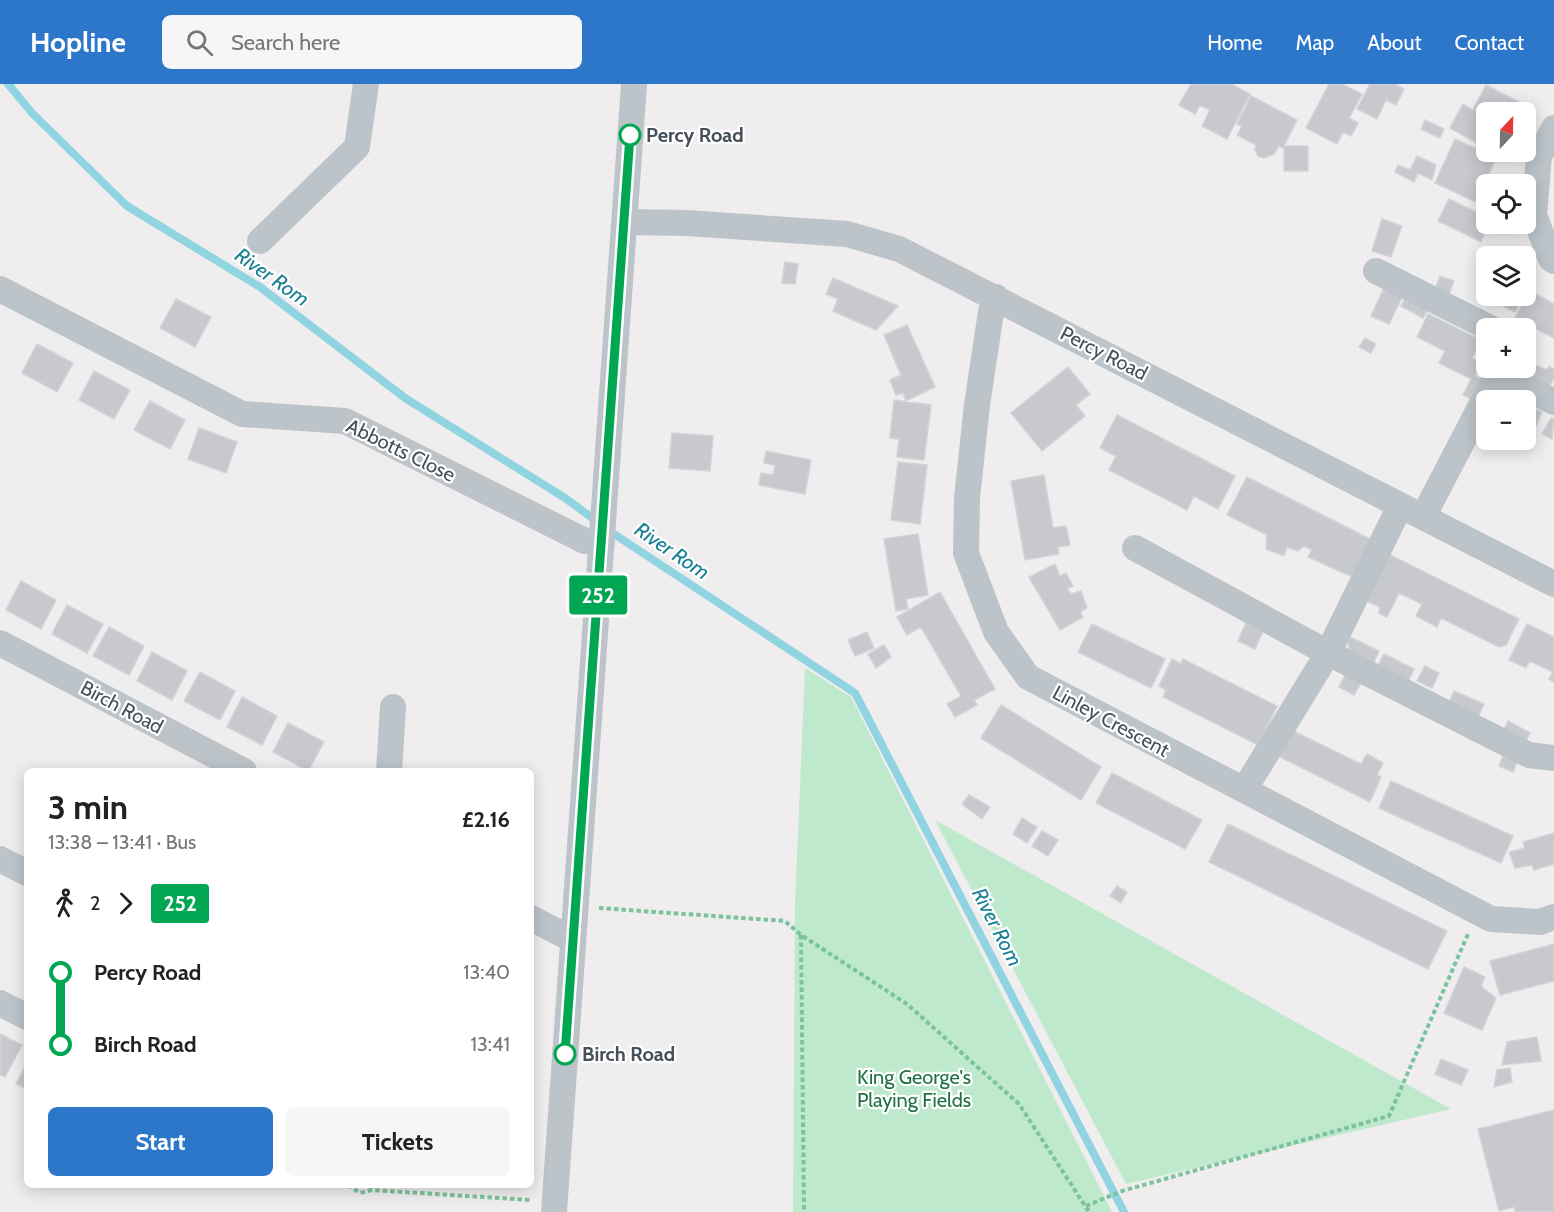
<!DOCTYPE html>
<meta charset="utf-8">
<style>
body{margin:0;font-family:Cabin,sans-serif;background:#f6f6f6;color:#222;height:100vh;display:flex;flex-direction:column;font-size:22px;white-space:nowrap}
*{box-sizing:border-box;margin:0}
p{font-size:20px;color:#767676}
.icon{flex:none;width:33px;height:33px;fill:none;stroke:currentColor;stroke-width:2;stroke-linecap:round;stroke-linejoin:round}
.map{position:relative;flex:1;overflow:hidden}
.panel{position:absolute;left:24px;top:684px;width:510px;height:420px;display:flex;flex-direction:column;background:#fff;border-radius:9px;box-shadow:0 3px 15px #0003}
.panel>*{flex:none}
.badge{padding:0 12px;border-radius:4px;font-size:21px;line-height:39px}
.needle{width:39px;rotate:22deg}
.controls{position:absolute;left:1476px;top:18px;display:grid;gap:12px}
.controls a{display:grid;place-items:center;width:60px;height:60px;border-radius:9px;background:#fff;box-shadow:0 3px 15px #0003;font-size:30px}
.map>.badge{position:absolute;translate:-50% -50%;box-shadow:0 0 0 3px #fff}
.legs{display:flex;align-items:center;gap:9px;height:66px;padding:0 24px;font-size:20px}
.legs p{margin-inline-start:auto}
.overview{display:flex;align-items:center;justify-content:space-between;height:102px;padding:0 24px}
h1{font-size:33px;font-weight:800;line-height:45px}
.cta{display:flex;gap:12px;margin-top:auto;padding:12px 24px}
.cta a{flex:1;height:69px;border-radius:9px;background:#2c77c9;color:#fff;font-size:24px;font-weight:800;line-height:69px;text-align:center}
.cta a+a{background:#f6f6f6;color:#222}
ul{padding:0 24px;list-style:none}
li{display:flex;align-items:center;gap:21px;height:72px;font-size:22px}
li i{display:grid;place-items:center;width:9px;height:100%;margin:0 8px;background:currentColor}
li i::after{content:'';width:15px;height:15px;margin:-8px;border:4px solid;border-radius:50%;background:#fff}
li p{margin-inline-start:auto}
li:first-child i{background:linear-gradient(#0000 50%,currentColor 0)}
li:last-child i{background:linear-gradient(currentColor 50%,#0000 0)}
header{display:flex;align-items:center;gap:36px;box-sizing:border-box;height:84px;padding:0 30px;background:#2c77c9;color:#fff}
header strong{font-size:28px}
nav{display:flex;gap:33px;margin-inline-start:auto;font-size:21px}
.search{width:420px;height:54px;background:#f6f6f6;display:flex;align-items:center;gap:15px;box-sizing:border-box;padding:0 21px;border-radius:9px;color:#767676;font-size:22px}
.map>svg:first-child{display:block}
.green{fill:#bfe9cd}
.lines{fill:none;stroke-linecap:round;stroke-linejoin:round}
.stream{stroke:#90d4e1;stroke-width:8}
.building{fill:#c7c9cf;stroke:#d1d3d7;stroke-width:1.5}
.path{stroke:#7bc39c;stroke-width:4;stroke-dasharray:4.5 3;stroke-linecap:butt}
.minor{stroke:#bcc4ca;stroke-width:26}
.line-1-casing{stroke:#fff;stroke-width:14}
.line-1{stroke:#00a651;stroke-width:9}
.stop-1-dot{fill:#fff;stroke:#00a651;stroke-width:3}
.labels{text-anchor:middle;stroke-width:4.5;stroke-linejoin:round;paint-order:stroke}
.stop-label{font-size:20px;font-weight:bold;fill:#475058;stroke:#fff;text-anchor:start}
.street-label{font-size:20px;fill:#475058;stroke:#fff}
.park-label{font-size:20px;fill:#207045;stroke:#fff}
.water-label{font-size:21px;font-style:italic;fill:#1b8196;stroke:#fff}
</style>
<header>
<strong>Hopline</strong>
<div class="search"><svg class="icon" aria-label="search" viewBox="0 0 24 24"><circle cx="10" cy="10" r="6"/><path d="M15 15l6 6"/></svg>Search here</div>
<nav><a>Home</a><a>Map</a><a>About</a><a>Contact</a></nav>
</header>
<div class="map">
<svg width="1554" height="1128" viewBox="0 0 1554 1128">
<rect width="100%" height="100%" fill="#efeded"/>
<path class="green" d="M805,584L851,613L1112,1128H793L795,821Z
M935,736L1451,1025L1126,1100Z"/>
<g class="lines">
<path class="stream" d="M8,0L32,29L127,122L260,203L405,314L565,414L599,439
M608,446L855,609L1124,1128"/>
</g>
<path class="building" d="M1191,0H1231L1250,10L1227,55L1202,42L1210,26L1200,21L1195,30L1179,21Z
M1329,0H1342L1362,10L1349,34L1358,39L1351,52L1343,48L1337,60L1306,44Z
M1370,0H1395L1404,5L1396,21L1386,16L1377,35L1357,25Z
M1486,1L1519,18L1513,28H1486V64L1450,44L1463,20L1473,26Z
M1251,12L1297,36L1283,64L1279,62L1274,70L1264,74L1258,72L1255,66L1256,61L1237,51L1242,42L1237,40Z
M1425,36L1444,45L1440,54L1421,45Z
M1455,55L1496,74L1476,118L1435,99Z
M1284,62H1308V87H1284Z
M1417,72L1436,81L1432,96L1418,89L1414,98L1395,88L1398,81L1410,86Z
M1449,115L1486,133V140H1489L1481,158L1438,137Z
M1382,135L1402,142L1391,173L1372,167Z
M785,178L798,180L795,200L782,199Z
M1440,192L1454,197L1447,216L1433,211Z
M833,194L898,222L876,246L833,227L838,215L826,210Z
M1384,204L1402,213L1389,240L1371,232Z
M1530,207L1554,220V254L1515,234Z
M1407,211L1429,223L1423,234L1401,222Z
M1509,212H1523L1515,228L1503,222Z
M176,215L211,233L195,263L160,244Z
M1428,230L1481,256L1472,274L1481,279L1475,292L1487,298L1478,318L1463,311L1471,295L1439,279L1445,267L1417,253Z
M907,241L935,303L906,317L903,309L896,311L890,296L901,291L884,251Z
M1365,254L1376,260L1371,269L1359,263Z
M37,260L73,279L57,308L22,289Z
M1535,281L1547,286L1549,282L1554,285V294L1547,307L1527,297Z
M1068,283L1090,310L1076,321L1085,332L1042,367L1011,329Z
M94,287L130,306L114,335L79,316Z
M1500,301L1522,312L1520,316H1495Z
M894,316L931,321L924,376L897,373L899,355L890,354Z
M150,317L185,336L170,365L134,346Z
M1530,323L1542,328L1533,348L1526,344V333Z
M1117,331L1235,392L1218,425L1194,412L1187,426L1109,386L1116,372L1100,364Z
M1551,334L1554,335L1552,355L1542,350Z
M199,344L237,358L226,389L188,375Z
M672,349L713,352L710,387L669,384Z
M766,367L811,376L805,410L759,401L761,389L773,391L775,381L764,379Z
M898,378L927,381L920,440L891,436Z
M1044,391L1053,444L1066,442L1070,461L1058,463L1059,470L1025,476L1011,397Z
M1247,393L1376,458L1357,495L1308,473L1312,466L1304,462L1298,467L1287,463L1284,472L1266,465L1267,451L1227,431Z
M918,450L928,511L906,515L908,525L896,527L884,455Z
M1384,468L1519,535L1506,561L1499,563L1441,534L1437,543L1416,532L1422,520L1399,509L1387,533L1379,529L1380,523L1362,515Z
M1055,480L1060,492L1066,489L1073,502L1067,504L1071,510L1081,507L1087,524L1080,528L1083,533L1060,546L1029,493Z
M21,497L56,516L41,545L6,526Z
M940,508L995,605L974,616L977,621L955,633L947,620L961,612L921,543L907,551L897,533Z
M67,521L103,540L87,569L52,550Z
M1246,539L1263,547L1255,565L1238,557Z
M1092,540L1165,575L1151,604L1078,568Z
M1527,540L1554,553V598L1549,595L1553,588L1530,577L1526,584L1509,576Z
M109,543L144,562L129,591L93,572Z
M867,548L874,564L855,572L848,556Z
M1346,551L1379,567L1372,582L1351,572Z
M884,561L891,573L876,584L868,570Z
M152,568L187,587L172,616L137,597Z
M1384,570L1414,585L1406,602L1376,586Z
M1172,575L1181,580L1183,575L1277,622L1258,661L1163,613L1166,606L1159,602Z
M1425,582L1439,589L1432,604L1417,597Z
M1348,585L1364,594L1354,611L1339,603Z
M200,588L235,607L220,636L184,617Z
M1454,607L1484,620L1476,637L1447,624Z
M242,613L277,632L262,661L227,643Z
M1001,621L1101,683L1081,716L981,654Z
M1508,637L1530,649L1524,660L1502,649Z
M288,639L324,658L308,687L273,668Z
M1289,645L1361,680L1367,670L1383,679L1377,691L1381,693L1370,718L1276,671Z
M1503,672L1517,678L1513,688L1499,682Z
M1112,689L1202,736L1185,765L1096,719Z
M1391,697L1513,752L1501,779L1379,724Z
M969,711L990,723L982,735L962,720Z
M1022,734L1037,743L1027,759L1013,750Z
M1228,740L1447,847L1428,885L1209,778Z
M1042,747L1058,756L1048,772L1032,762Z
M1554,749V780L1534,786L1532,781L1515,784L1509,768L1525,764L1523,758Z
M1117,802L1127,808L1121,819L1110,812Z
M1554,860V897L1500,911L1490,877Z
M1464,883L1485,893L1481,902L1496,914L1482,946L1444,929Z
M0,950L22,961L5,993L0,991Z
M1537,953L1541,977L1502,981L1507,958Z
M1441,975L1468,986L1461,1001L1435,990Z
M27,979V1005L16,1000Z
M1510,984L1512,998L1494,1003L1497,986Z
M1554,1026V1128H1515L1514,1123L1499,1127L1478,1045Z"/>
<g class="lines">
<path class="path" d="M599,824L785,837L801,851L907,920L1019,1020L1089,1128
M801,851L804,1128
M348,1101L360,1109L372,1106L530,1116
M1086,1122L1122,1107L1389,1032L1468,850"/>
<path class="minor" d="M1554,44L1539,72L1534,131L1551,175L1554,177
M625,138L687,139L847,150L899,165L1554,500
M260,157L357,63L366,0
M1376,187L1490,244
M0,205L242,330L345,337L585,457L602,459
M996,213L991,228L977,321L967,414L966,469L996,548L1028,593L1491,835L1540,838L1554,833
M1498,289L1554,318
M1423,433L1498,289L1495,284
M1135,464L1328,569L1529,671L1554,674
M0,559L244,687
M389,687L393,623
M1244,706L1328,569L1400,422
M0,775L27,789
M531,834L573,856
M0,919L27,933
M554,1128L634,0"/>
</g>
<g class="lines">
<defs>
<path id="line-1" d="M565,970L630,51"/>
</defs>
<use href="#line-1" class="line-1-casing"/>
<use href="#line-1" class="line-1"/>
</g>
<g class="stop-1-dot">
<circle cx="630" cy="51" r="10"/>
<circle cx="565" cy="970" r="10"/>
</g>
<g class="labels">
<g class="stop-label">
<text x="646" y="58">Percy Road</text>
<text x="582" y="977">Birch Road</text>
</g>
<g class="street-label">
<text transform="translate(1104 269) rotate(27)" y="7">Percy Road</text>
<text transform="translate(401 366) rotate(26)" y="7">Abbotts Close</text>
<text transform="translate(122 623) rotate(28)" y="7">Birch Road</text>
<text transform="translate(1111 637) rotate(28)" y="7">Linley Crescent</text>
</g>
<g class="park-label">
<text x="914" y="1000">King George's<tspan x="914" dy="23">Playing Fields</tspan></text>
</g>
<g class="water-label">
<text transform="translate(272 193) rotate(35)" y="7">River Rom</text>
<text transform="translate(672 467) rotate(34)" y="7">River Rom</text>
<text transform="translate(997 843) rotate(63)" y="7">River Rom</text>
</g>
</g>
</svg>
<div class="controls">
<a><svg class="needle" viewBox="-14 -14 28 28"><path d="M0-13l5 13h-10z" fill="#e53935"/><path d="M0 13l5-13h-10z" fill="#767676"/></svg></a>
<a><svg class="icon" aria-label="locate" viewBox="0 0 24 24"><circle cx="12" cy="12" r="6"/><path d="M12 2v4M12 18v4M2 12h4M18 12h4"/></svg></a>
<a><svg class="icon" aria-label="layers" viewBox="0 0 24 24"><path d="M12 4l9 5-9 5-9-5zM3 14l9 5 9-5"/></svg></a>
<a>+</a>
<a>−</a>
</div>
<b class="badge" style="left:598px;top:511px;background:#00a651;color:#fff">252</b>
<section class="panel">
<div class="overview"><div><h1>3 min</h1><p>13:38 – 13:41 · Bus</p></div><b>£2.16</b></div>
<div class="legs"><svg class="icon" aria-label="walk" viewBox="0 0 24 24"><circle cx="13" cy="4" r="2"/><path d="M13 8l-2 6 4 7M11 14l-3 7M7 12l3-4h3l4 4"/></svg>2<svg class="icon" aria-label="forward" viewBox="0 0 24 24"><path d="M9 5l7 7-7 7"/></svg><b class="badge" style="background:#00a651;color:#fff">252</b></div>
<ul>
<li><i style="color:#00a651"></i><b>Percy Road</b><p>13:40</p></li>
<li><i style="color:#00a651"></i><b>Birch Road</b><p>13:41</p></li>
</ul>
<div class="cta"><a>Start</a><a>Tickets</a></div>
</section>
</div>
